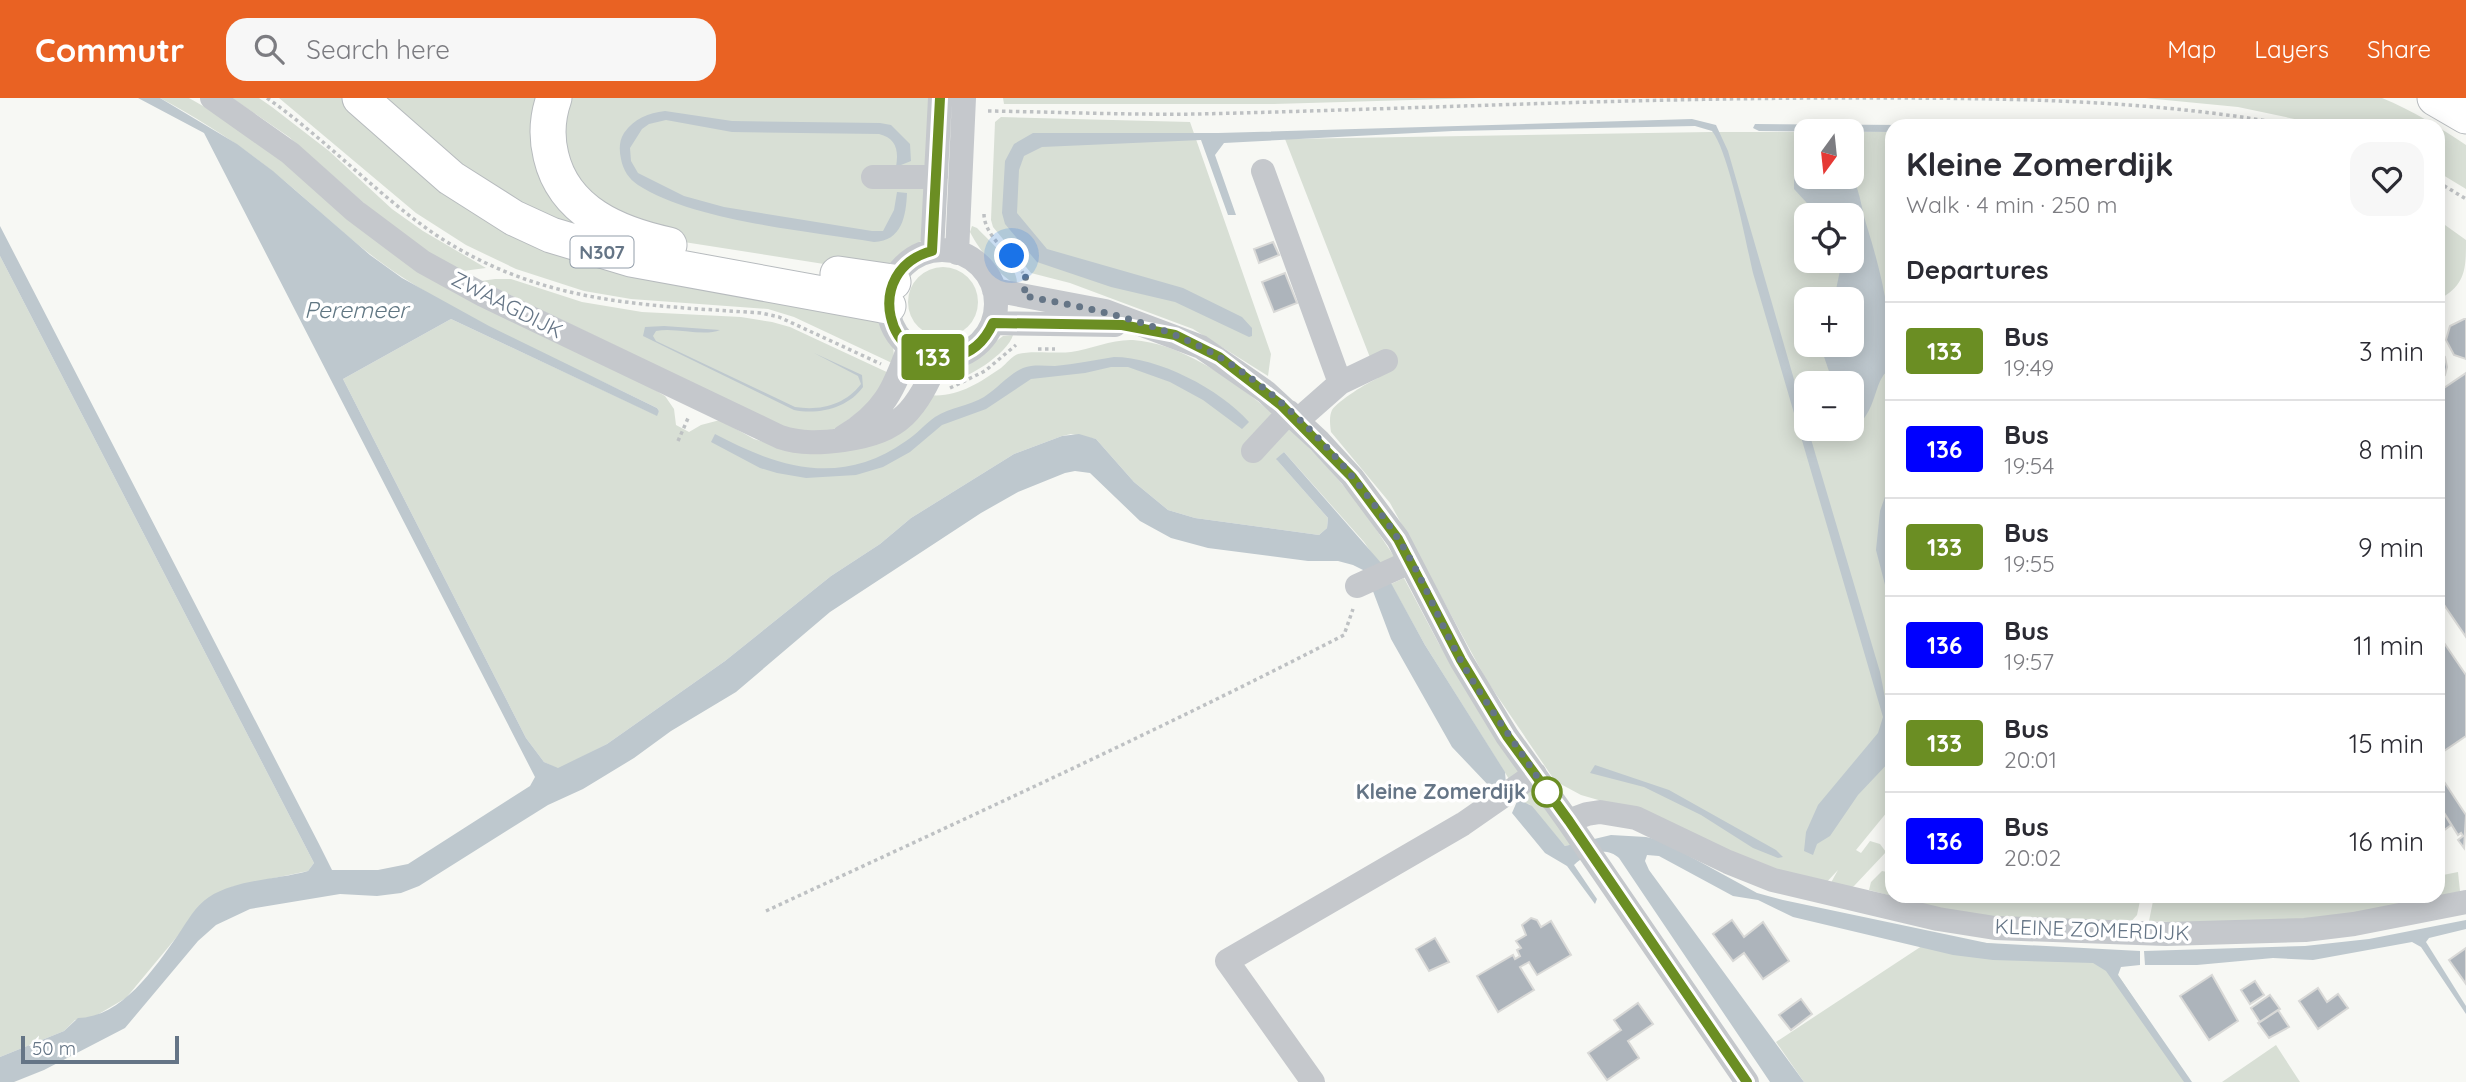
<!DOCTYPE html>
<meta charset="utf-8">
<style>
body{margin:0;font-family:Quicksand,sans-serif;background:#f7f7f7;color:#2b2b33;height:100vh;display:flex;flex-direction:column;font-size:26px;white-space:nowrap}
*{box-sizing:border-box;margin:0}
p{font-size:23px;color:#7c7c81}
.icon{flex:none;width:38px;height:38px;fill:none;stroke:currentColor;stroke-width:2;stroke-linecap:round;stroke-linejoin:round}
.map{position:relative;flex:1;overflow:hidden}
.drawer{position:absolute;left:1885px;top:21px;width:560px;height:784px;display:flex;flex-direction:column;background:#fff;border-radius:21px;box-shadow:0 4px 18px #0003}
.drawer>*{flex:none}
.badge{padding:0 14px;border-radius:5px;font-size:24px;line-height:46px}
.needle{width:46px;rotate:195deg}
.buttons{position:absolute;left:1794px;top:21px;display:grid;gap:14px}
.buttons a{display:grid;place-items:center;width:70px;height:70px;border-radius:14px;background:#fff;box-shadow:0 4px 18px #0003;font-size:35px}
.scale{position:absolute;left:21px;bottom:18px;width:158px;box-sizing:border-box;padding-left:7px;border:4px solid #657586;border-top:0;font-size:19px;line-height:24px;white-space:nowrap;color:#657586;-webkit-text-stroke:5px #fff;paint-order:stroke}
.you{position:absolute;width:35px;height:35px;margin:-18px;border:5px solid #fff;border-radius:50%;background:#1a73e8;box-shadow:0 0 0 10px #1a73e833}
.map>.badge{position:absolute;translate:-50% -50%;box-shadow:0 0 0 4px #fff}
h2{padding:0 21px;font-size:26px;line-height:63px}
.round{display:grid;place-items:center;flex:none;width:74px;height:74px;border-radius:21px;background:#f7f7f7}
.head{display:flex;align-items:center;justify-content:space-between;height:119px;padding:0 21px}
h1{font-size:33px;font-weight:700;line-height:52px}
ul{padding:0;list-style:none}
li{display:flex;align-items:center;gap:21px;height:98px;padding:0 21px;border-top:2px solid #e1e1e2}
li div{flex:1}
li b{display:block;font-size:26px}
li em{font-style:normal}
li .badge{min-width:77px;font-weight:700;text-align:center}
header{display:flex;align-items:center;gap:42px;box-sizing:border-box;height:98px;padding:0 35px;background:#e96223;color:#fff}
header strong{font-size:33px}
nav{display:flex;gap:38px;margin-inline-start:auto;font-size:24px}
.search{width:490px;height:63px;background:#f7f7f7;display:flex;align-items:center;gap:18px;box-sizing:border-box;padding:0 24px;border-radius:21px;color:#7c7c81;font-size:26px}
.map>svg:first-child{display:block}
.green{fill:#d8dfd5;fill-rule:evenodd}
.water{fill:#bec8ce}
.building{fill:#adb4bb;stroke:#d9d9d7;stroke-width:2}
.lines{fill:none;stroke-linecap:round;stroke-linejoin:round}
.highway-casing{stroke:#b7bbbe;stroke-width:37}
.path{stroke:#bec1c3;stroke-width:3.5;stroke-dasharray:3.5 3.5;stroke-linecap:butt}
.minor{stroke:#c5c8cc;stroke-width:24}
.highway{stroke:#fff;stroke-width:35}
.line-casing{stroke:#fff;stroke-width:16}
.line{stroke:#6b8e23;stroke-width:10}
.walk{stroke:#657586;stroke-width:7;stroke-dasharray:0 12.6}
.stop-dot{fill:#fff;stroke:#6b8e23;stroke-width:3.5}
.labels{text-anchor:middle;stroke-width:7;stroke-linejoin:round;paint-order:stroke}
.shield{fill:#fff;stroke:#939eaa;stroke-width:2}
.shield-label{font-size:19px;font-weight:bold;fill:#657586}
.street-label{font-size:21px;fill:#657586;stroke:#fff}
.stop-label{font-size:21px;font-weight:bold;fill:#657586;stroke:#fff;text-anchor:end}
.water-label{font-size:23px;font-style:italic;fill:#617783;stroke:#fff}
</style>
<header>
<strong>Commutr</strong>
<div class="search"><svg class="icon" aria-label="search" viewBox="0 0 24 24"><circle cx="10" cy="10" r="6"/><path d="M15 15l6 6"/></svg>Search here</div>
<nav><a>Map</a><a>Layers</a><a>Share</a></nav>
</header>
<div class="map">
<svg width="2466" height="984" viewBox="0 0 2466 984">
<rect width="100%" height="100%" fill="#f7f8f4"/>
<path class="green" d="M160,0H189L203,8L255,40L309,85L665,298L674,311L676,327L689,334L701,327L720,322L754,341L801,355L929,297C957,300 979,285 1001,270C1006,266 1012,258 1018,256C1031,252 1056,256 1071,254C1091,251 1113,241 1133,242C1211,247 1306,341 1353,399C1368,418 1381,439 1395,460L1384,473L1364,444L1284,354L1277,362L1328,420L1327,430L1319,437L1195,420L1168,412L1134,384L1096,341L1071,336L1062,338L1014,356L911,420L880,446L831,478L725,563L607,646L558,671L544,664L526,640L343,281L451,221L656,317L659,313L657,310C572,268 482,231 402,179C354,148 315,107 271,72C236,44 199,21 160,0Z
M232,0H259L272,9L329,53L392,111L423,133L486,170L463,173L440,163L374,114L289,39Z
M279,0H350L464,100L877,220C887,232 898,248 892,265L794,219L768,211L631,201L584,193L516,171L466,147L416,115Z
M371,0H545L541,16L601,133H553Z
M562,0H932L924,139C908,158 888,172 862,172L684,144L585,100L556,33Z
M1003,0H1480L1274,6H1004Z
M2145,0H2382C2412,12 2439,29 2466,47V91L2438,74V28H2328L2238,9Z
M1001,19L1190,24L1271,256L1268,278L1193,231L1070,185L1031,175L993,129L991,122L995,24Z
M1710,34H1806V79H1852V34H1892V708L1856,752L1861,755L1870,743L1880,746L1886,754L1854,788L1843,794L1828,790L1838,772L1824,787L1782,776L1640,714L1581,697L1555,683L1487,583L1390,405L1331,334C1330,327 1329,318 1332,312C1339,302 1367,285 1378,280L1285,41ZM1806,117H1852V163H1806ZM1806,201H1852V247H1806ZM1806,285H1852V331H1806Z
M2438,122L2466,142C2466,171 2466,187 2438,202Z
M972,128L977,130C989,143 1018,167 1017,186C1001,181 978,150 970,134Z
M0,158L314,765L308,773L232,789L210,799L126,900L92,920L75,922L64,933L0,959Z
M908 204a35 35 0 1 1 70 0a35 35 0 1 1-70 0Z
M495,181H511L582,204L642,214L741,219L772,224L790,229L891,276L885,294L837,330L827,333H792L481,183Z
M1013,237C1008,256 959,288 940,284L954,267L974,260L1003,238Z
M1404,480L1439,546L1572,747L1565,748L1529,706L1524,705L1425,547L1391,486Z
M1882,773L1892,775V798H2046L2132,801L2133,798H2141L2137,817L2128,827L1993,825L1869,792L1871,784Z
M2458,774L2460,793L2455,801L2265,829L2149,823L2154,798L2179,802L2265,798H2438V778Z
M1934,840L2104,856L2190,984H1804L1776,944Z
M2276,947L2300,984H2222Z"/>
<path class="water" d="M138,0H160L237,46L273,73L370,157L402,180L489,228L657,310L659,313L657,318L451,221L343,281L526,640L544,664L558,670L607,646L725,563L831,478L880,446L911,420L1014,356L1062,338L1079,336L1096,341L1134,384L1168,412L1195,420L1319,437L1327,430L1328,420L1276,361L1284,354L1382,466L1367,474L1353,467L1338,463H1308L1208,450L1171,440L1140,423L1090,375L1075,373L1065,375L1018,394L981,415L830,514L736,594L671,633L634,660L583,691L548,707L419,788L401,795L377,798L340,796L250,811L216,827L198,843L125,930L44,972L14,984H0V959L64,933L78,920C122,919 154,871 178,837C187,824 195,808 209,799C237,781 276,782 308,773L314,765L0,158V128L319,746L332,772H378L408,766L530,688L535,679L204,35Z
M665,13L732,23L880,25L891,27L910,46L911,63L896,69C899,52 896,40 879,36L732,34L666,22L649,26L642,31L630,50L631,63L638,75L684,98L724,109L872,133H883L894,112L897,94L907,95C906,118 902,143 874,144C808,133 693,123 638,87C629,81 623,72 621,61C619,52 619,43 624,35C635,20 648,15 665,13Z
M1692,21L1716,27L1728,53L1806,323V331H1808L1880,574L1886,605L1892,614V661L1858,697L1830,738L1817,746L1813,757L1804,753L1806,734L1818,707L1878,635L1883,619L1753,175C1746,145 1729,54 1712,33L1695,28L1453,33L1224,45L1215,57L1236,117H1228L1201,42L1042,49L1024,58L1019,72L1017,115L1047,151L1183,190L1242,219L1252,230V238L1249,239L1175,204L1111,189L1037,164L1005,126L1002,115L1005,63L1014,46L1033,35H1218Z
M1755,26L2089,28H1892V34L1759,33L1753,30Z
M1803,67L1806,69V79L1853,80C1861,97 1862,114 1868,132C1882,177 1892,223 1892,270C1873,279 1879,309 1857,328H1852V285H1833L1820,247H1852V201H1834L1842,163H1852V117H1818L1794,91V75Z
M664,228L720,232C703,239 676,229 656,233L653,238L656,243L795,309C820,313 845,307 861,286L858,278L814,255L862,277L863,289C848,310 819,317 794,312L643,238L645,229Z
M1114,259C1158,259 1220,291 1249,324L1242,331L1203,302L1170,284L1128,269H1111L1085,275L1031,281L986,311L942,327L910,354L883,369L856,377L806,380L777,375L760,370L711,344L715,336C779,370 841,389 906,343C917,336 925,326 935,319C950,309 969,308 984,299C998,290 1009,276 1023,270C1034,266 1044,268 1055,268C1075,266 1094,262 1114,259Z
M1892,379V514L1876,452L1880,413Z
M1391,485L1425,547L1505,674L1506,686L1503,688L1498,685L1490,689L1452,649L1391,541L1371,488Z
M1595,667L1669,692L1776,752L1783,759L1778,760L1753,750L1701,717L1644,689L1590,675Z
M1518,701L1532,708L1565,748L1611,737L1646,739L1660,742L1757,795L1783,802L1987,845L2140,853V867L2121,869L2118,877L2192,984H2184L2106,873L2093,865L1993,862L1953,857L1793,819L1758,802L1733,798L1659,758L1647,757L1645,763L1649,772L1804,984H1770L1619,760C1606,748 1586,755 1574,767L1597,801L1595,806L1567,768L1545,755L1512,715Z
M2466,822V831L2429,840L2426,844L2466,908V916L2421,849L2412,844L2313,862L2273,860L2197,867H2145L2144,853L2305,848L2369,841Z"/>
<path class="building" d="M1273,144L1279,157L1259,165L1254,151Z
M1285,175L1297,205L1274,214L1262,184Z
M2464,221H2466V261L2454,257L2446,242L2450,228Z
M2438,251L2445,259L2447,269L2445,277L2438,285Z
M2466,275V539L2438,498V294Z
M2438,536L2466,577V638L2438,657Z
M2441,679L2466,717L2464,750L2458,742L2463,738L2461,735L2458,737L2438,705V681Z
M2438,705L2451,727L2438,737Z
M1531,820L1537,822L1541,829L1551,823L1571,857L1537,877L1529,864L1520,869L1534,892L1498,914L1477,878L1513,857L1515,861L1520,858L1517,852L1521,850L1516,843L1526,837L1522,827Z
M1732,822L1744,839L1763,824L1789,863L1763,881L1744,855L1733,863L1713,836Z
M1435,840L1449,864L1429,873L1416,851Z
M2466,850V886L2449,862Z
M2212,877L2238,923L2209,942L2180,898Z
M2255,883L2264,897L2250,906L2241,892Z
M2318,890L2327,904L2338,896L2348,910L2318,931L2299,903Z
M2270,897L2280,911L2260,924L2251,910Z
M1801,901L1812,916L1791,932L1779,917Z
M1638,905L1653,926L1628,943L1639,960L1607,982L1588,955L1621,932L1614,922Z
M2278,912L2289,929L2269,940L2258,925Z"/>
<g class="lines">
<defs>
<path id="highway" d="M360,0L451,80L514,120L551,137L631,161L888,208
M554,0C547,20 546,38 551,58C564,114 618,136 669,147
M2435,0L2466,18
M838,176L893,184"/>
</defs>
<use href="#highway" class="highway-casing"/>
<path class="path" d="M267,0C327,42 376,96 436,137C541,206 642,207 761,215L779,219L881,266
M988,13C1058,14 1129,17 1199,16C1414,11 1628,0 1843,0C1993,0 2148,0 2295,28
M2438,84L2466,101
M984,116C984,138 1011,156 1023,175
M1038,251H1055
M950,290L985,273L1016,247
M678,343L689,318
M766,813C960,723 1154,635 1344,537L1353,511"/>
<path class="minor" d="M212,0L290,55L355,113L423,164L483,197L780,339C801,346 821,345 843,342C902,334 916,312 939,260
M1263,73L1340,285L1298,322
M873,79H936
M888 206a54 54 0 1 1 108 0a54 54 0 1 1-108 0Z
M932,153L940,0
M957,155L964,0
M994,192L1105,213L1201,249L1266,294L1319,343L1352,379L1398,441L1461,562L1507,638L1568,723L1747,984
M993,225L1115,227
M1340,285L1386,263
M843,339C884,315 894,291 909,249
M1253,353L1289,314
M1357,488L1410,464
M1568,723L1587,716L1600,714L1636,720L1728,764L1773,782L1938,821L1995,830L2166,836L2305,832L2354,826L2466,804
M1313,984L1227,863L1463,726L1535,676"/>
<use href="#highway" class="highway"/>
</g>
<g class="lines">
<defs>
<path id="line" d="M940,0L932,153C861,172 886,274 953,259C973,255 985,243 993,225L1122,227L1175,237L1219,259L1281,307L1352,379L1398,441L1461,562L1507,638L1569,723L1747,984"/>
</defs>
<use href="#line" class="line-casing"/>
<use href="#line" class="line"/>
<path class="walk" d="M1012,158L1026,180L1024,198C1085,209 1146,221 1201,249C1278,288 1350,368 1397,439C1422,477 1438,521 1460,561C1486,608 1519,649 1547,694"/>
</g>
<circle class="stop-dot" cx="1547" cy="694" r="14"/>
<g class="labels">
<rect class="shield" x="570.5" y="138.5" width="63" height="31" rx="5"/>
<g class="shield-label">
<text x="602" y="161">N307</text>
</g>
<g class="street-label">
<text transform="translate(507 207) rotate(27)" y="7">ZWAAGDIJK</text>
<text transform="translate(2092 832) rotate(2)" y="7">KLEINE ZOMERDIJK</text>
</g>
<g class="stop-label">
<text x="1526" y="701">Kleine Zomerdijk</text>
</g>
<g class="water-label">
<text x="356" y="220">Peremeer</text>
</g>
</g>
</svg>
<div class="buttons">
<a><svg class="needle" viewBox="-14 -14 28 28"><path d="M0-13l5 13h-10z" fill="#e53935"/><path d="M0 13l5-13h-10z" fill="#7c7c81"/></svg></a>
<a><svg class="icon" aria-label="locate" viewBox="0 0 24 24"><circle cx="12" cy="12" r="6"/><path d="M12 2v4M12 18v4M2 12h4M18 12h4"/></svg></a>
<a>+</a>
<a>−</a>
</div>
<div class="scale">50 m</div>
<div class="you" style="left:1012px;top:158px"></div>
<b class="badge" style="left:933px;top:259px;background:#6b8e23;color:#fff">133</b>
<section class="drawer">
<div class="head"><div><h1>Kleine Zomerdijk</h1><p>Walk · 4 min · 250 m</p></div><a class="round"><svg class="icon" aria-label="heart" viewBox="0 0 24 24"><path d="M12 20l-8-8c-3-5 5-10 8-4 3-6 11-1 8 4z"/></svg></a></div>
<h2>Departures</h2>
<ul>
<li><span class="badge" style="background:#6b8e23;color:#fff">133</span><div><b>Bus</b><p>19:49</p></div><em>3 min</em></li>
<li><span class="badge" style="background:#00f;color:#fff">136</span><div><b>Bus</b><p>19:54</p></div><em>8 min</em></li>
<li><span class="badge" style="background:#6b8e23;color:#fff">133</span><div><b>Bus</b><p>19:55</p></div><em>9 min</em></li>
<li><span class="badge" style="background:#00f;color:#fff">136</span><div><b>Bus</b><p>19:57</p></div><em>11 min</em></li>
<li><span class="badge" style="background:#6b8e23;color:#fff">133</span><div><b>Bus</b><p>20:01</p></div><em>15 min</em></li>
<li><span class="badge" style="background:#00f;color:#fff">136</span><div><b>Bus</b><p>20:02</p></div><em>16 min</em></li>
</ul>
</section>
</div>
